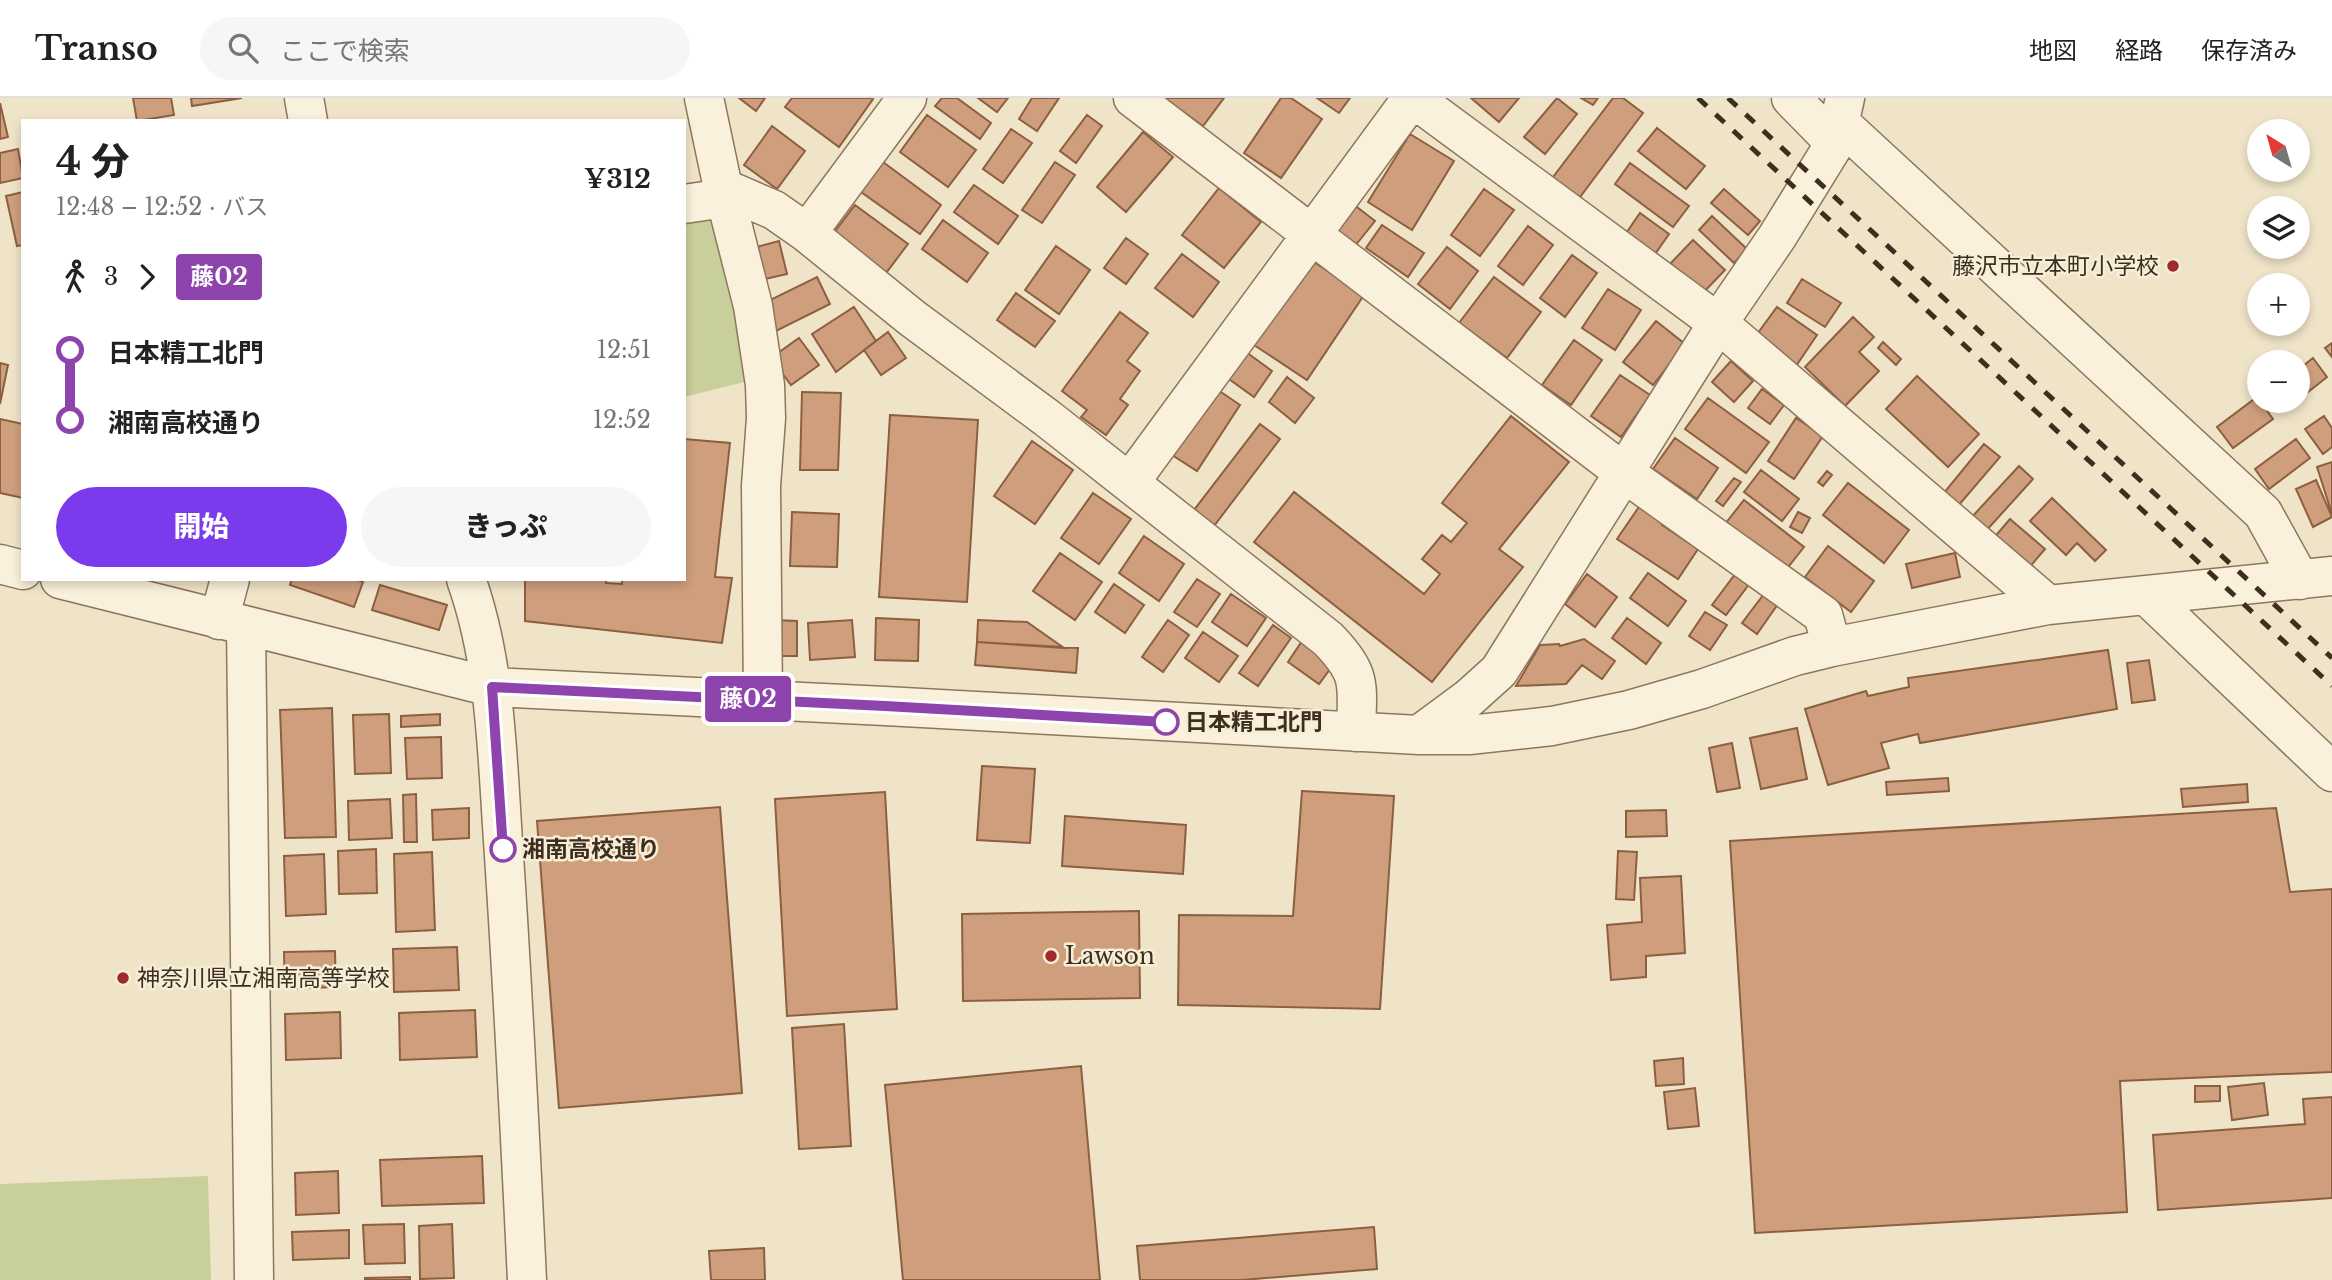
<!DOCTYPE html>
<html lang="ja">
<meta charset="utf-8">
<style>
body{margin:0;font-family:"Libre Baskerville","Noto Sans JP",serif;background:#f6f6f6;color:#222;height:100vh;display:flex;flex-direction:column;font-size:26px;white-space:nowrap}
*{box-sizing:border-box;margin:0}
p{font-size:23px;color:#767676}
.icon{flex:none;width:38px;height:38px;fill:none;stroke:currentColor;stroke-width:2;stroke-linecap:round;stroke-linejoin:round}
.map{position:relative;flex:1;overflow:hidden}
.panel{position:absolute;left:21px;top:21px;width:665px;height:462px;display:flex;flex-direction:column;background:#fff;border-radius:0px;box-shadow:0 4px 10px #0003}
.panel>*{flex:none}
.badge{padding:0 14px;border-radius:5px;font-size:24px;line-height:46px}
.needle{width:46px;rotate:323deg}
.fabs{position:absolute;left:2247px;top:21px;display:grid;gap:14px}
.fabs a{display:grid;place-items:center;width:63px;height:63px;border-radius:50%;background:#fff;box-shadow:0 4px 10px #0003;font-size:35px}
.map>.badge{position:absolute;translate:-50% -50%;box-shadow:0 0 0 4px #fff}
.legs{display:flex;align-items:center;gap:10px;height:77px;padding:0 35px;font-size:23px}
.legs p{margin-inline-start:auto}
.summary{display:flex;align-items:center;justify-content:space-between;height:119px;padding:0 35px}
h1{font-size:38px;font-weight:800;line-height:52px}
.button{display:flex;gap:14px;margin-top:auto;padding:14px 35px}
.button a{flex:1;height:80px;border-radius:42px;background:#7c3aed;color:#fff;font-size:28px;font-weight:800;line-height:80px;text-align:center}
.button a+a{background:#f6f6f6;color:#222}
ul{padding:0 35px;list-style:none}
li{display:flex;align-items:center;gap:24px;height:70px;font-size:26px}
li i{display:grid;place-items:center;width:10px;height:100%;margin:0 9px;background:currentColor}
li i::after{content:'';width:18px;height:18px;margin:-9px;border:5px solid;border-radius:50%;background:#fff}
li p{margin-inline-start:auto}
li:first-child i{background:linear-gradient(#0000 50%,currentColor 0)}
li:last-child i{background:linear-gradient(currentColor 50%,#0000 0)}
header{display:flex;align-items:center;gap:42px;box-sizing:border-box;height:98px;padding:0 35px;background:#fff;border-bottom:2px solid #e0e0e0}
header strong{font-size:33px}
nav{display:flex;gap:38px;margin-inline-start:auto;font-size:24px}
.search{width:490px;height:63px;background:#f6f6f6;display:flex;align-items:center;gap:18px;box-sizing:border-box;padding:0 24px;border-radius:38px;color:#767676;font-size:26px}
.map>svg:first-child{display:block}
.green{fill:#c9cf9b}
.building{fill:#cf9f7d;stroke:#8d5f41;stroke-width:2}
.lines{fill:none;stroke-linecap:round;stroke-linejoin:round}
.minor-casing{stroke:#8d765c;stroke-width:41}
.minor{stroke:#faf1dc;stroke-width:38}
.rail{stroke:#3d2e20;stroke-width:5;stroke-dasharray:12 12;stroke-linecap:butt}
.line-1-casing{stroke:#fff;stroke-width:16}
.line-1{stroke:#8e44ad;stroke-width:10}
.poi-dot{fill:#9e2a2b;stroke:#f7eed8;stroke-width:2.5}
.stop-1-dot{fill:#fff;stroke:#8e44ad;stroke-width:3.5}
.labels{text-anchor:middle;stroke-width:5;stroke-linejoin:round;paint-order:stroke}
.poi-label{font-size:23px;fill:#3d2e20;stroke:#f7eed8;text-anchor:start}
.stop-label{font-size:23px;font-weight:bold;fill:#3d2e20;stroke:#f7eed8;text-anchor:start}
</style>
<header>
<strong>Transo</strong>
<div class="search"><svg class="icon" aria-label="search" viewBox="0 0 24 24"><circle cx="10" cy="10" r="6"/><path d="M15 15l6 6"/></svg>ここで検索</div>
<nav><a>地図</a><a>経路</a><a>保存済み</a></nav>
</header>
<div class="map">
<svg width="2332" height="1182" viewBox="0 0 2332 1182">
<rect width="100%" height="100%" fill="#f0e4c8"/>
<path class="green" d="M716,115L752,282L684,299V120Z
M208,1078L211,1182H0V1086Z"/>
<path class="building" d="M133,0H171L174,17L137,23Z
M191,0H242L192,8Z
M739,0H765L756,13Z
M792,0H871L873,1L839,49L785,9Z
M942,0H957L991,25L980,41L935,8Z
M978,0H1008L997,14Z
M1032,0H1059L1037,33L1019,21Z
M1164,0H1224L1203,28Z
M1281,0H1291L1322,21L1281,80L1244,55Z
M1317,0H1350L1339,15Z
M1471,0H1519L1499,24Z
M1557,0L1577,16L1545,56L1524,39Z
M1581,0H1598L1593,7Z
M1613,0H1623L1643,15L1574,107L1547,87Z
M0,5L8,39L0,41Z
M927,17L976,52L948,89L900,54Z
M1087,17L1102,28L1076,65L1060,53Z
M772,28L805,53L777,91L744,67Z
M1657,30L1705,68L1686,91L1638,53Z
M1011,31L1032,45L1003,85L983,71Z
M1143,34L1173,59L1126,114L1097,89Z
M1410,36L1454,63L1412,132L1368,104Z
M18,51L23,80L0,85V55Z
M883,64L941,107L920,136L861,94Z
M1055,64L1075,77L1042,125L1022,112Z
M1630,65L1689,108L1673,129L1615,86Z
M974,87L1018,118L998,146L954,114Z
M1219,90L1261,124L1224,170L1182,137Z
M1484,91L1514,112L1480,158L1451,137Z
M1724,91L1760,123L1748,137L1711,105Z
M23,94V147L17,148L6,98Z
M1353,106L1375,123L1355,148L1333,132Z
M855,107L908,146L883,179L830,140Z
M1640,115L1669,136L1649,165L1620,144Z
M1712,118L1747,151L1734,165L1699,132Z
M943,122L988,155L967,184L922,151Z
M1382,127L1424,155L1408,179L1366,150Z
M1528,128L1553,147L1523,187L1498,168Z
M1126,140L1148,156L1126,186L1104,170Z
M1693,142L1725,172L1700,198L1668,168Z
M779,143L787,176L757,183L749,151Z
M1056,148L1090,172L1059,216L1025,192Z
M1447,149L1478,173L1450,211L1418,186Z
M1182,156L1219,184L1193,219L1155,190Z
M1572,157L1597,175L1565,219L1540,200Z
M1311,162L1364,197L1307,282L1254,247Z
M817,179L830,206L776,233L762,206Z
M1494,179L1541,214L1507,260L1459,225Z
M1802,181L1841,205L1825,229L1787,205Z
M1608,191L1641,212L1615,252L1582,230Z
M1016,195L1055,223L1035,249L997,222Z
M854,209L876,243L836,274L812,236Z
M1777,209L1817,237L1796,268L1755,239Z
M1120,214L1148,235L1127,263L1140,273L1120,301L1128,307L1106,337L1081,319L1087,312L1062,293Z
M1853,219L1874,239L1859,254L1879,273L1845,308L1805,269Z
M1656,223L1685,246L1653,287L1623,264Z
M888,234L906,260L881,277L864,252Z
M799,240L819,267L791,287L771,260Z
M1574,242L1602,262L1571,307L1542,287Z
M1883,244L1901,261L1896,267L1878,250Z
M2332,245V259L2325,250Z
M1242,251L1272,273L1254,299L1222,276Z
M2313,260L2327,279L2298,302V272Z
M1731,263L1753,283L1734,304L1712,284Z
M0,265L8,267L0,306Z
M1620,277L1650,297L1621,339L1591,318Z
M1917,278L1979,336L1948,369L1886,311Z
M1287,279L1314,300L1295,325L1269,304Z
M1215,290L1240,307L1197,373L1172,357Z
M1762,291L1784,307L1770,326L1748,310Z
M802,294L841,295L838,372H800Z
M2257,299L2273,321L2233,350L2217,329Z
M1708,300L1769,344L1746,375L1685,331Z
M890,317L978,322L967,504L879,499Z
M1511,318L1569,364L1499,451L1523,469L1432,584L1254,444L1294,394L1424,496L1440,476L1422,461L1442,437L1451,444L1467,425L1442,405Z
M2324,318L2332,330V349L2323,356L2305,331Z
M1796,320L1823,338L1794,381L1768,363Z
M0,321L23,326V400L0,395Z
M1260,326L1280,341L1214,428L1194,412Z
M1675,340L1718,370L1697,401L1653,371Z
M684,341L730,345L715,479L732,480L722,545L525,523V481H606V485L622,486V481H684Z
M2296,341L2310,360L2269,391L2255,371Z
M1032,343L1073,372L1035,426L994,398Z
M1984,346L2000,359L1958,408L1943,396Z
M2332,364V416L2317,369Z
M2019,368L2033,381L1985,434L1970,421Z
M1761,372L1799,401L1782,423L1744,394Z
M1827,373L1832,377L1823,388L1818,384Z
M1734,380L1741,384L1723,408L1716,403Z
M2316,382L2332,419L2313,429L2296,391Z
M1848,385L1909,432L1884,465L1823,417Z
M1093,395L1131,421L1099,466L1061,440Z
M2052,400L2106,452L2095,463L2077,445L2066,457L2030,423Z
M1744,402L1804,449L1785,473L1725,426Z
M1643,403L1667,420L1662,427L1698,451L1678,481L1617,441Z
M792,414L839,416L837,469L790,468Z
M1798,414L1810,420L1802,435L1790,429Z
M2010,421L2045,451L2028,471L1993,441Z
M1144,438L1184,466L1159,503L1119,475Z
M1828,448L1874,483L1851,514L1805,479Z
M1060,455L1102,484L1075,522L1033,493Z
M1955,455L1960,479L1912,490L1906,466Z
M1648,475L1686,503L1668,528L1630,500Z
M1736,475L1750,485L1726,517L1712,507Z
M1587,476L1617,499L1595,529L1565,506Z
M292,481H356L363,484L354,509L290,487Z
M1197,481L1220,496L1197,529L1174,514Z
M1114,486L1144,507L1125,535L1095,514Z
M380,487L447,507L439,532L372,512Z
M1231,496L1266,520L1247,548L1212,524Z
M1764,496L1778,506L1757,536L1742,525Z
M1705,514L1727,527L1710,552L1689,538Z
M876,520L919,522L918,563L875,562Z
M1627,520L1661,545L1646,566L1612,540Z
M775,522L797,523V558H775Z
M852,522L855,559L810,562L808,525Z
M978,522L1027,524L1064,550L977,544Z
M1168,522L1189,537L1163,574L1142,559Z
M1273,527L1291,540L1258,588L1239,575Z
M1203,534L1238,558L1219,584L1185,560Z
M1304,540L1336,563L1319,586L1288,564Z
M1584,541L1615,563L1602,581L1582,567L1566,586L1516,588L1540,547L1559,546L1560,548Z
M977,544L1078,550L1076,575L975,567Z
M2108,552L2117,611L1920,645L1918,636L1881,645L1889,670L1828,687L1805,611L1866,593L1868,598L1909,589L1908,580Z
M2149,562L2155,602L2132,605L2127,565Z
M332,610L336,739L285,740L280,612Z
M389,616L391,675L355,676L353,617Z
M440,616V627L401,629V618Z
M1797,630L1807,681L1761,691L1750,640Z
M441,639L442,680L407,681L405,640Z
M1732,645L1740,690L1717,694L1709,650Z
M982,668L1035,671L1030,745L977,742Z
M1948,680L1949,693L1887,697L1886,684Z
M2247,686L2248,704L2183,709L2181,691Z
M1302,693L1394,698L1380,911L1178,907L1179,817L1293,818Z
M885,694L897,911L787,918L775,701Z
M416,696L417,744H404L403,697Z
M390,701L392,740L349,742L348,703Z
M720,709L742,995L559,1010L537,723Z
M469,710V740L433,742L432,712Z
M2276,710L2290,794L2332,791V974L2120,983L2127,1114L1755,1135L1730,743Z
M1666,712L1667,738L1626,739V713Z
M1065,718L1186,727L1183,776L1062,768Z
M376,751L377,795L339,796L338,753Z
M1618,753L1637,754L1634,802L1616,801Z
M432,754L435,832L396,834L394,756Z
M324,756L326,816L286,818L284,758Z
M1681,778L1685,855L1646,858V879L1611,882L1607,827L1642,824L1640,780Z
M1139,813L1140,900L963,903L962,816Z
M457,849L459,892L394,894L393,851Z
M335,853L336,889L285,891L284,854Z
M475,912L477,959L400,962L399,915Z
M340,914L341,960L286,962L285,916Z
M844,926L851,1048L799,1051L792,930Z
M1683,960L1684,986L1656,988L1654,963Z
M1081,968L1100,1182H903L885,987Z
M2264,985L2268,1017L2232,1022L2228,989Z
M2195,988H2220V1003L2195,1004Z
M1695,990L1699,1028L1668,1031L1664,994Z
M2332,999V1100L2158,1112L2153,1037L2305,1026L2303,1001Z
M482,1058L484,1105L382,1108L380,1062Z
M338,1073L339,1115L296,1117L295,1075Z
M404,1126L405,1165L365,1166L363,1127Z
M452,1126L454,1180L420,1181L419,1128Z
M1374,1129L1377,1171L1242,1182H1140L1137,1148Z
M349,1132V1160L293,1162L292,1134Z
M764,1150L765,1182H711L709,1153Z
M410,1179V1182H365V1180Z"/>
<g class="lines">
<defs>
<path id="minor" d="M304,0L308,23
M704,0L723,90L753,208L765,287L766,320L761,388L763,602
M1133,0L1623,374L1823,517L1832,549
M1413,0L1718,225L2048,507
M1791,0L1835,45
M1839,24L2263,415L2300,482
M723,90L774,112L807,135L912,220L1047,320L1328,541C1363,577 1357,587 1356,634
M684,106L725,100
M807,135L907,0
M1130,384L1412,0
M0,466L23,472
M60,481L492,589L885,608L1419,637H1469L1552,628L1629,612L1702,591L1795,558L1832,549L2048,507L2332,478
M466,481C496,565 497,655 503,743C513,889 520,1036 527,1182
M2147,498L2332,674
M219,522L230,481
M246,528L254,1182
M1419,637L1469,600L1499,573L1718,225L1777,139L1835,45L1845,0"/>
</defs>
<use href="#minor" class="minor-casing"/>
<use href="#minor" class="minor"/>
<path class="rail" d="M1698,0L2332,588
M1728,0L2332,560"/>
</g>
<g class="lines">
<defs>
<path id="line-1" d="M503,751L492,589L885,608L1166,624"/>
</defs>
<use href="#line-1" class="line-1-casing"/>
<use href="#line-1" class="line-1"/>
</g>
<g class="poi-dot">
<circle cx="2173" cy="168" r="7"/>
<circle cx="1051" cy="858" r="7"/>
<circle cx="123" cy="880" r="7"/>
</g>
<g class="stop-1-dot">
<circle cx="1166" cy="624" r="12"/>
<circle cx="503" cy="751" r="12"/>
</g>
<g class="labels">
<g class="poi-label">
<text x="2159" y="176" text-anchor="end">藤沢市立本町小学校</text>
<text x="1065" y="866">Lawson</text>
<text x="137" y="888">神奈川県立湘南高等学校</text>
</g>
<g class="stop-label">
<text x="1185" y="632">日本精工北門</text>
<text x="522" y="759">湘南高校通り</text>
</g>
</g>
</svg>
<div class="fabs">
<a><svg class="needle" viewBox="-14 -14 28 28"><path d="M0-13l5 13h-10z" fill="#e53935"/><path d="M0 13l5-13h-10z" fill="#767676"/></svg></a>
<a><svg class="icon" aria-label="layers" viewBox="0 0 24 24"><path d="M12 4l9 5-9 5-9-5zM3 14l9 5 9-5"/></svg></a>
<a>+</a>
<a>−</a>
</div>
<b class="badge" style="left:748px;top:601px;background:#8e44ad;color:#fff">藤02</b>
<section class="panel">
<div class="summary"><div><h1>4 分</h1><p>12:48 – 12:52 · バス</p></div><b>¥312</b></div>
<div class="legs"><svg class="icon" aria-label="walk" viewBox="0 0 24 24"><circle cx="13" cy="4" r="2"/><path d="M13 8l-2 6 4 7M11 14l-3 7M7 12l3-4h3l4 4"/></svg>3<svg class="icon" aria-label="forward" viewBox="0 0 24 24"><path d="M9 5l7 7-7 7"/></svg><b class="badge" style="background:#8e44ad;color:#fff">藤02</b></div>
<ul>
<li><i style="color:#8e44ad"></i><b>日本精工北門</b><p>12:51</p></li>
<li><i style="color:#8e44ad"></i><b>湘南高校通り</b><p>12:52</p></li>
</ul>
<div class="button"><a>開始</a><a>きっぷ</a></div>
</section>
</div>
